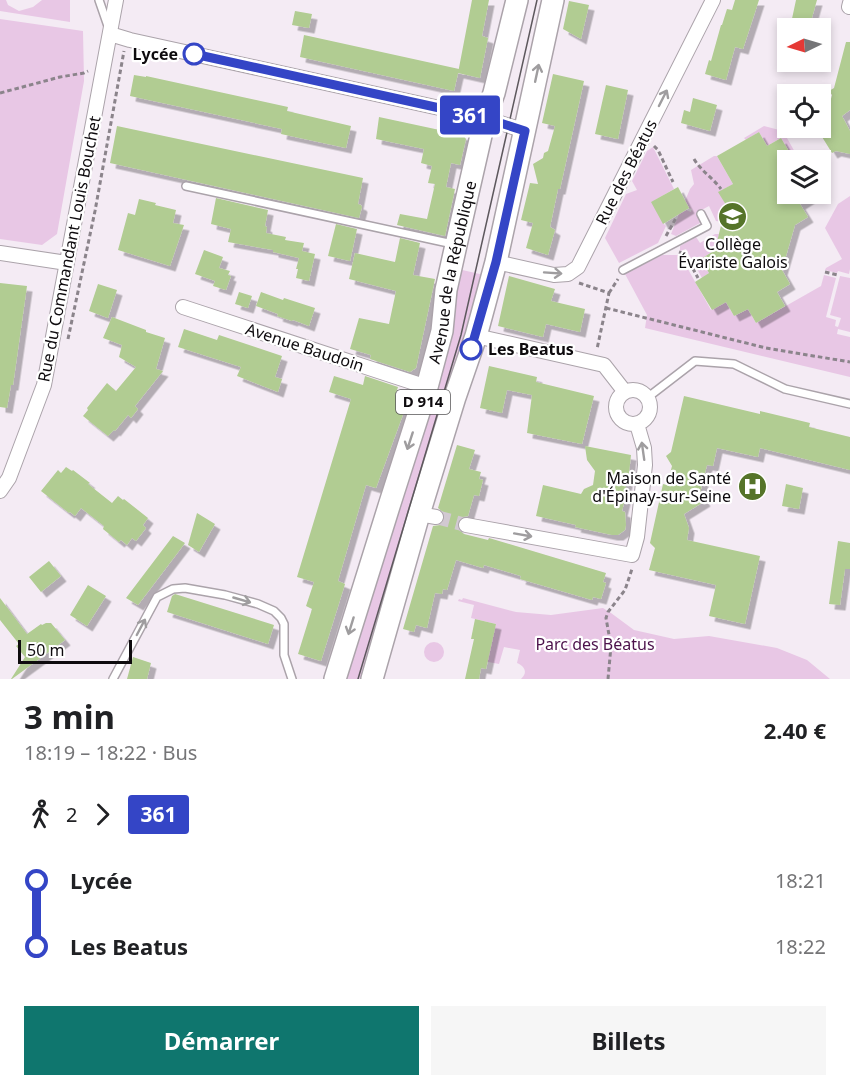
<!DOCTYPE html>
<html lang="fr">
<meta charset="utf-8">
<style>
body{margin:0;font-family:"Noto Sans",sans-serif;background:#f6f6f6;color:#202124;height:100vh;display:flex;flex-direction:column;font-size:22px;white-space:nowrap}
*{box-sizing:border-box;margin:0}
p{font-size:20px;color:#757577}
.icon{flex:none;width:33px;height:33px;fill:none;stroke:currentColor;stroke-width:2;stroke-linecap:round;stroke-linejoin:round}
.map{position:relative;height:679px;overflow:hidden}
.details{display:flex;flex-direction:column;background:#fff;flex:1}
.details>*{flex:none}
.badge{padding:0 12px;border-radius:4px;font-size:21px;line-height:39px}
.needle{width:39px;rotate:265deg}
.tools{position:absolute;left:777px;top:18px;display:grid;gap:12px}
.tools a{display:grid;place-items:center;width:54px;height:54px;border-radius:0px;background:#fff;box-shadow:0 3px 9px #0003;font-size:30px}
.scale{position:absolute;left:18px;bottom:15px;width:114px;box-sizing:border-box;padding-left:6px;border:3px solid #0e0b0e;border-top:0;font-size:16px;line-height:21px;white-space:nowrap;color:#0e0b0e;-webkit-text-stroke:4px #fff;paint-order:stroke}
.map>.badge{position:absolute;translate:-50% -50%;box-shadow:0 0 0 3px #fff}
.legs{display:flex;align-items:center;gap:9px;height:66px;padding:0 24px;font-size:20px}
.legs p{margin-inline-start:auto}
.overview{display:flex;align-items:center;justify-content:space-between;height:102px;padding:0 24px}
h1{font-size:33px;font-weight:700;line-height:45px}
.button{display:flex;gap:12px;margin-top:auto;padding:12px 24px}
.button a{flex:1;height:69px;border-radius:0px;background:#0f766e;color:#fff;font-size:24px;font-weight:700;line-height:69px;text-align:center}
.button a+a{background:#f6f6f6;color:#202124}
ul{padding:0 24px;list-style:none}
li{display:flex;align-items:center;gap:21px;height:66px;font-size:22px}
li i{display:grid;place-items:center;width:9px;height:100%;margin:0 8px;background:currentColor}
li i::after{content:'';width:15px;height:15px;margin:-8px;border:4px solid;border-radius:50%;background:#fff}
li p{margin-inline-start:auto}
li:first-child i{background:linear-gradient(#0000 50%,currentColor 0)}
li:last-child i{background:linear-gradient(currentColor 50%,#0000 0)}
.map>svg:first-child{display:block}
.green{fill:#e8c7e5}
.building{fill:#b1cc92;filter:url(#shadow)}
.lines{fill:none;stroke-linecap:round;stroke-linejoin:round}
.minor-tunnel{stroke:#d2c9d2;stroke-width:14;stroke-dasharray:14 7;stroke-linecap:butt}
.service-casing{stroke:#aba3aa;stroke-width:10}
.minor-casing{stroke:#aba3aa;stroke-width:16}
.primary-casing{stroke:#aba3aa;stroke-width:24}
.path{stroke:#8b848b;stroke-width:3;stroke-dasharray:4.5 3;stroke-linecap:butt}
.service{stroke:#fff;stroke-width:7}
.minor{stroke:#fff;stroke-width:14}
.primary{stroke:#fff;stroke-width:21}
.tram{stroke:#5d585d;stroke-width:1.5}
.oneway{stroke:#9f9d9f}
.line-1-casing{stroke:#fff;stroke-width:14}
.line-1{stroke:#3445c6;stroke-width:9}
.stop-1-dot{fill:#fff;stroke:#3445c6;stroke-width:3}
.labels{text-anchor:middle;stroke-width:4.5;stroke-linejoin:round;paint-order:stroke}
.shield{fill:#fff;stroke:#565456;stroke-width:1.5}
.shield-label{font-size:15px;font-weight:bold;fill:#0e0b0e}
.stop-label{font-size:16px;font-weight:bold;fill:#0e0b0e;stroke:#fff;text-anchor:end}
.street-label{font-size:16px;fill:#0e0b0e;stroke:#fff}
.poi-label{font-size:16px;fill:#0e0b0e;stroke:#fff}
.park-label{font-size:16px;fill:#4c124b;stroke:#fff}
</style>
<div class="map">
<svg width="850" height="679" viewBox="0 0 850 679">
<defs>
<filter id="shadow"><feDropShadow dx="5.5" dy="5.5" stdDeviation="0" flood-color="#0004"/></filter>
</defs>
<rect width="100%" height="100%" fill="#f4ebf4"/>
<path class="green" d="M0,0H6L8,5L19,11L33,7L42,0H70V22L0,11Z
M0,19L83,31L84,81L57,234L42,245L0,239Z
M764,126L783,131L796,154L792,157L781,138L767,146L759,132L746,140L744,138Z
M653,147L674,189L652,202L663,223L666,226L658,243L619,263L605,238L626,194L637,190L632,181L647,151Z
M714,156H717L733,184L719,192L726,205L722,222L716,221L709,206L696,213L700,223L676,236L671,234L679,214L686,210L691,212L692,209L689,208L685,201L690,189L694,184L691,170Z
M850,196V269L849,274L838,271L837,273L825,270L826,268L842,259L825,228L838,204Z
M715,234H719L715,250L701,259L709,273L702,278L686,249L680,251V246L696,237L700,243Z
M662,255H680L711,310L726,302L734,316L748,309L756,323L821,286L824,275L836,278L826,317L836,320L835,326L838,327L841,318L830,315L840,276L850,278V332L838,329L837,334L850,337V377L645,328L647,315L625,274Z
M458,269L484,275L364,679H343Z
M463,598L516,612L551,615L603,608L611,613L634,630L674,639L709,636L777,648L807,660L830,679H521C528,673 525,666 517,663L520,650L504,647L499,664L483,661L496,624L471,618L474,605L458,601L459,599L462,600Z
M424 652a10 10 0 1 1 20 0a10 10 0 1 1-20 0Z"/>
<path class="building" d="M472,0H489L482,36L488,38L480,78L458,73Z
M735,0H759L743,49L735,47L726,80L705,74L709,60L711,61L721,25H722L727,9L732,10Z
M796,0H817L809,28H790Z
M569,1L589,5L581,39L563,29Z
M295,11L312,14L309,28L292,25Z
M304,35L459,69L454,91L300,57Z
M846,42H850V110L842,116L850,131V154L836,151L832,153L819,132L823,129L832,95L829,91L834,88Z
M553,74L584,81L560,189H558L550,227L555,230L548,255L526,248L533,223L521,220L530,183L538,184L533,164L543,158L544,153L548,151L555,126L542,123Z
M134,75L146,77V76L288,107L287,111L351,126L346,148L281,134L282,129L130,96Z
M606,85L628,90L618,139L595,134Z
M693,98L717,105L710,131L681,123L684,110L690,112Z
M379,117L463,135L466,139L460,165L451,163L446,187L455,189L445,236L397,225L400,214L427,219L435,184L428,183L432,166L421,163L424,149L376,139Z
M117,126L363,178L358,204L361,205L362,207L359,218L110,163Z
M759,132L767,146L781,138L794,160H788V194H816L800,204L808,217L795,225L782,270L790,284L777,292L785,306L756,323L748,309L734,316L726,302L712,310L695,282L709,273L701,259L715,250L726,205L718,192L733,184L717,156Z
M678,187L689,208L663,224L651,202Z
M216,198L268,210L265,226L267,227L266,233L286,237L285,240L304,243L302,251L315,254L309,281L296,278L298,269H296L299,258L273,252V250L228,242L231,229L211,224Z
M139,199L156,203L155,205L176,210L173,223L184,225L170,266L118,250L128,213L135,215Z
M336,224L357,229L350,261L328,256Z
M400,238L420,243L413,275L435,279L416,368L410,372L370,359L371,355L350,349L359,318L389,324L396,291L349,279L355,253L395,262Z
M204,250L223,257L219,268L230,271L228,275L231,276L226,290L213,286L215,281L195,274Z
M509,276L555,289L551,301L585,309L580,332L546,324L543,337L498,326Z
M0,283L27,286L13,385H11L7,408L0,407Z
M98,284L117,290L108,318L89,311Z
M239,292L252,296L248,308L235,304Z
M261,292L283,300L284,298L315,308L309,326L293,320L292,321L277,316L278,314L256,306Z
M112,317L146,330V332L165,338L156,369L163,371L135,406L138,409L131,418L128,415L115,431L114,430L108,436L83,416L88,410L87,408L107,383L116,391L136,367L119,357L122,345L103,338Z
M184,329L217,340L219,335L282,356L275,377L282,379L278,392L237,376L241,367L178,347Z
M489,366L537,377L536,382L594,396L582,444L527,433L532,395L507,390L502,413L480,408Z
M334,376L363,385L365,376L398,387L395,396L408,401L376,488L366,485L338,581L345,584L321,661L298,654L312,609L306,606L314,582L297,577L351,399L329,392Z
M684,396L760,414V411L810,423L809,427L850,437V470L760,448L758,457L717,448L713,466L707,465L700,493L705,501L684,514L689,528L687,540L760,556L745,624L709,616L716,585L649,570L655,548L650,543L663,484L667,485L672,466L666,456L671,452Z
M457,445L475,450L469,469L481,472L479,479L483,480L479,496L474,495L468,516L462,517L457,523V527L460,531L464,534L488,540L489,538L606,573L603,582L606,583L601,599L593,597L592,600L520,579L521,576L484,565L483,568L456,560L447,590L443,589L442,594L435,593L427,628L416,625L414,632L403,629L433,526L440,525L445,519L444,513L438,508Z
M585,446L631,455L629,473L625,491H627L622,511L625,512L626,525L625,530L618,535H612L575,527L576,525L536,516L543,485L581,494L584,489L593,485L595,471L587,460Z
M66,467L72,471L73,470L90,483L88,484L112,503L118,496L123,500L124,499L148,518L143,525L146,528L136,541L132,538L127,545L121,540L119,542L103,529L104,526L81,508L75,516L70,512L69,513L41,491L58,470L61,473Z
M786,484L803,488L799,509L782,506Z
M197,513L215,524L199,552L188,545Z
M173,536L185,543L138,605L126,598Z
M838,541L850,543V569H845L840,605L829,604Z
M49,561L61,576L41,592L29,577Z
M88,585L106,596L87,626L70,615Z
M175,594L274,625L268,644L167,612L172,596Z
M0,598L27,634L41,624L42,625L46,623H51L65,640L12,679H11L25,657L16,646L19,644L0,620Z
M475,619L496,624L486,669L481,668L479,679H465L474,639H471Z
M133,657L151,663L147,679H127Z"/>
<g class="lines">
<path class="minor-tunnel" d="M436,517L466,525"/>
<defs>
<path id="service" d="M99,0L108,26
M186,186L453,244
M623,270L707,226L701,214
M647,398L695,361L734,364L785,389L850,404
M113,679L157,597L173,589L185,588L225,595L258,604L274,611L281,618L284,624V655L292,679"/>
<path id="minor" d="M849,7L850,3
M110,34L130,40L485,118L525,131
M0,253L67,263
M496,262L554,275L568,274L578,267L713,0
M183,307L427,387
M476,336L604,365L625,392
M616 407a17 17 0 1 1 34 0a17 17 0 1 1-34 0Z
M0,491L9,478L44,385L116,0
M419,514L436,517
M466,525L632,555L637,537L645,465L644,448L637,424"/>
<g id="primary">
<path id="s1" d="M335,679L390,503L427,387L442,331L446,290L456,245L485,118L494,93L517,0"/>
<path d="M372,679L419,514L455,397L476,336L496,262L553,0"/>
</g>
</defs>
<use href="#service" class="service-casing"/>
<use href="#minor" class="minor-casing"/>
<use href="#primary" class="primary-casing"/>
<path class="path" d="M0,93L60,77L84,73L88,71
M654,146L658,150L673,182
M694,159C701,171 713,178 721,189
M666,236L676,218
M679,252L685,254L698,278
M825,272L838,275
M579,283L609,293L597,349
M609,293L618,279
M606,308L766,348L850,362
M68,339L95,211L124,51
M608,679L611,646L606,618L608,612L625,590L632,569"/>
<use href="#service" class="service"/>
<use href="#minor" class="minor"/>
<use href="#primary" class="primary"/>
<path class="tram" d="M358,679L461,335L537,0"/>
</g>
<defs><path id="oneway-shaft" d="M-6 0H5M1.5-3L5.5 0L1.5 3" fill="none" stroke-width="1.6" stroke-linecap="round" stroke-linejoin="round" transform="scale(1.5)"/></defs>
<g class="oneway">
<use href="#oneway-shaft" transform="translate(537 73) rotate(-78)"/>
<use href="#oneway-shaft" transform="translate(663 98) rotate(-63)"/>
<use href="#oneway-shaft" transform="translate(553 273) rotate(4)"/>
<use href="#oneway-shaft" transform="translate(410 441) rotate(108)"/>
<use href="#oneway-shaft" transform="translate(643 451) rotate(-98)"/>
<use href="#oneway-shaft" transform="translate(523 535) rotate(10)"/>
<use href="#oneway-shaft" transform="translate(242 600) rotate(16)"/>
<use href="#oneway-shaft" transform="translate(351 626) rotate(107)"/>
<use href="#oneway-shaft" transform="translate(141 627) rotate(-62)"/>
</g>
<g class="lines">
<defs>
<path id="line-1" d="M194,54L485,118L525,131L496,262L471,349"/>
</defs>
<use href="#line-1" class="line-1-casing"/>
<use href="#line-1" class="line-1"/>
</g>
<defs>
<symbol id="school-disc" viewBox="-11 -11 22 22"><circle r="9.5" fill="#557429" stroke="#fff"/><path d="M0-5L7-2L0 1L-7-2ZM-4 1L0 2.5L4 1V4Q0 6-4 4Z" fill="#fff"/></symbol>
<symbol id="hospital-disc" viewBox="-11 -11 22 22"><circle r="9.5" fill="#557429" stroke="#fff"/><path d="M-5-5h3v3.5h4V-5h3V5h-3V1.5h-4V5h-3Z" fill="#fff"/></symbol>
</defs>
<g fill-rule="evenodd">
<use href="#school-disc" x="716" y="200" width="33" height="33"/>
<use href="#hospital-disc" x="736" y="470" width="33" height="33"/>
</g>
<g class="stop-1-dot">
<circle cx="194" cy="54" r="10"/>
<circle cx="471" cy="349" r="10"/>
</g>
<g class="labels">
<rect class="shield" x="396" y="390" width="54" height="24" rx="4.5"/>
<g class="shield-label">
<text x="423" y="407">D 914</text>
</g>
<g class="stop-label">
<text x="178" y="60">Lycée</text>
<text x="488" y="355" text-anchor="start">Les Beatus</text>
</g>
<g class="street-label">
<text transform="translate(626 172) rotate(-63)" y="6">Rue des Béatus</text>
<text transform="translate(69 249) rotate(-79)" y="6">Rue du Commandant Louis Bouchet</text>
<text dy="6" stroke="none"><textPath href="#s1" startOffset="424">Avenue de la République</textPath></text>
<text transform="translate(305 347) rotate(18)" y="6">Avenue Baudoin</text>
</g>
<g class="poi-label">
<text x="733" y="250">Collège<tspan x="733" dy="18">Évariste Galois</tspan></text>
<text x="731" y="484" text-anchor="end">Maison de Santé<tspan x="731" dy="18">d'Épinay-sur-Seine</tspan></text>
</g>
<g class="park-label">
<text x="595" y="650">Parc des Béatus</text>
</g>
</g>
</svg>
<div class="tools">
<a><svg class="needle" viewBox="-14 -14 28 28"><path d="M0-13l5 13h-10z" fill="#e53935"/><path d="M0 13l5-13h-10z" fill="#757577"/></svg></a>
<a><svg class="icon" aria-label="locate" viewBox="0 0 24 24"><circle cx="12" cy="12" r="6"/><path d="M12 2v4M12 18v4M2 12h4M18 12h4"/></svg></a>
<a><svg class="icon" aria-label="layers" viewBox="0 0 24 24"><path d="M12 4l9 5-9 5-9-5zM3 14l9 5 9-5"/></svg></a>
</div>
<div class="scale">50 m</div>
<b class="badge" style="left:470px;top:115px;background:#3445c6;color:#fff">361</b>
</div>
<section class="details">
<div class="overview"><div><h1>3 min</h1><p>18:19 – 18:22 · Bus</p></div><b>2.40 €</b></div>
<div class="legs"><svg class="icon" aria-label="walk" viewBox="0 0 24 24"><circle cx="13" cy="4" r="2"/><path d="M13 8l-2 6 4 7M11 14l-3 7M7 12l3-4h3l4 4"/></svg>2<svg class="icon" aria-label="forward" viewBox="0 0 24 24"><path d="M9 5l7 7-7 7"/></svg><b class="badge" style="background:#3445c6;color:#fff">361</b></div>
<ul>
<li><i style="color:#3445c6"></i><b>Lycée</b><p>18:21</p></li>
<li><i style="color:#3445c6"></i><b>Les Beatus</b><p>18:22</p></li>
</ul>
<div class="button"><a>Démarrer</a><a>Billets</a></div>
</section>
